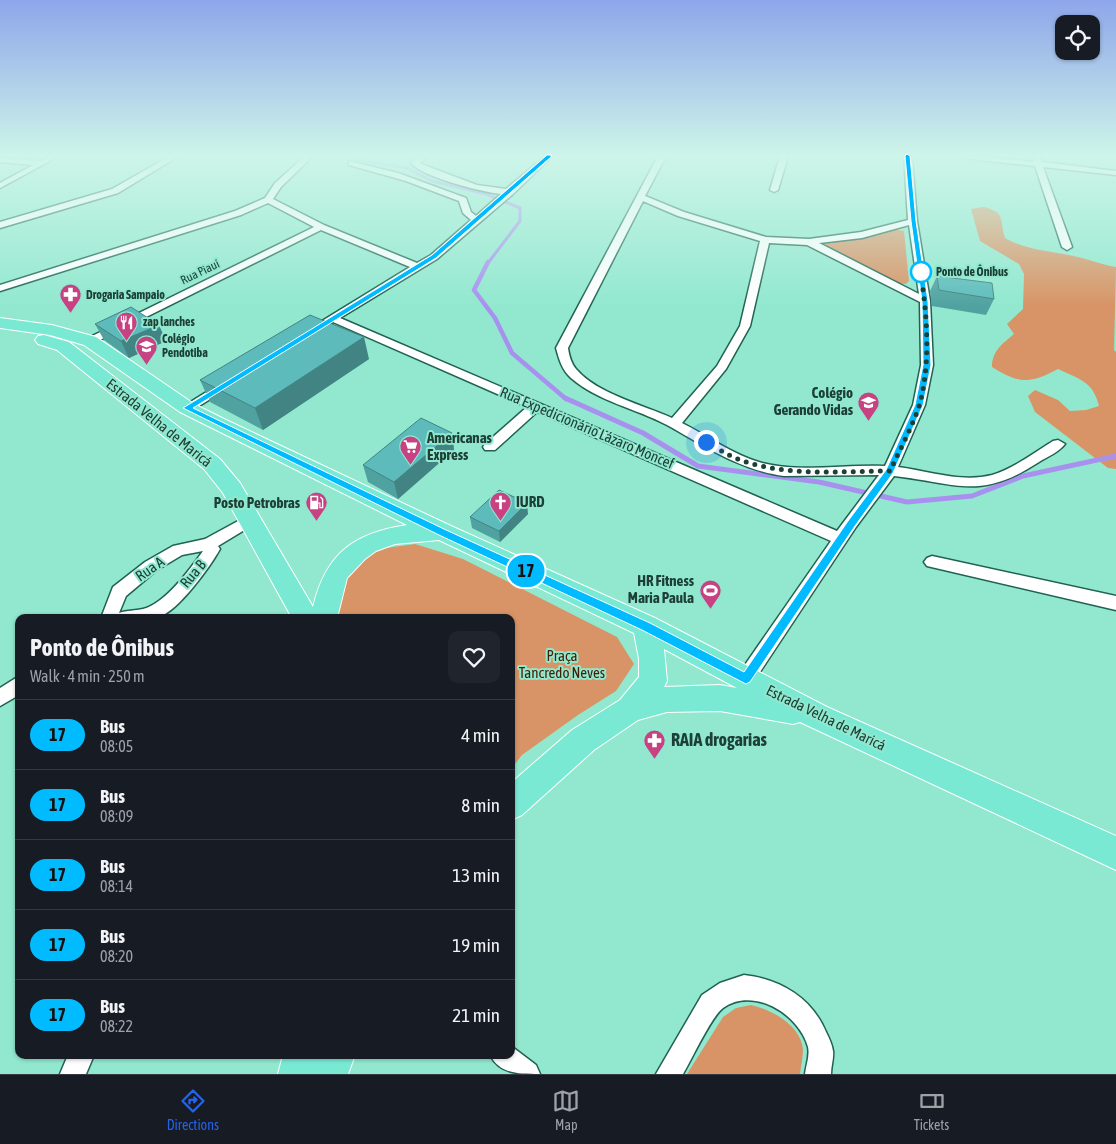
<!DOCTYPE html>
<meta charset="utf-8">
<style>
body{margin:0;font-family:"Asap Condensed",sans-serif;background:#20242c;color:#f1f3f6;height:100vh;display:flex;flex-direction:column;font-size:19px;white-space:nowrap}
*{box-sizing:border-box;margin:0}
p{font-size:16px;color:#9ea1a6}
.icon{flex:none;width:28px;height:28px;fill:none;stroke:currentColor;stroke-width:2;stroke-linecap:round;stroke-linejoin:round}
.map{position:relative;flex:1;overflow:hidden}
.side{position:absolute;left:15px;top:614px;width:500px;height:445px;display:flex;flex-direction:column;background:#171b24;border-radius:10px;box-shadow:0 1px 4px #0004}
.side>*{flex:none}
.badge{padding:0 10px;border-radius:16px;font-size:18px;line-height:32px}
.buttons{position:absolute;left:1055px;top:15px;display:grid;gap:10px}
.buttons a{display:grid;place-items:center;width:45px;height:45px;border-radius:10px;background:#171b24;box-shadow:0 1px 4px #0004;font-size:25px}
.you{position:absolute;width:25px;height:25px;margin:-12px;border:4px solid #fff;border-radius:50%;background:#1a73e8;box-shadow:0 0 0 8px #1a73e833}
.map>.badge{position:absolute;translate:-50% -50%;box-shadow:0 0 0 2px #fff}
.round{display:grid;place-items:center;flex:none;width:52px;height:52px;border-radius:10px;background:#20242c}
.summary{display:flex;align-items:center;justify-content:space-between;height:85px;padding:0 15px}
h1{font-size:24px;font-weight:700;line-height:38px}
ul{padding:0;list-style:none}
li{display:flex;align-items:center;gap:15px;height:70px;padding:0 15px;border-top:1px solid #363941}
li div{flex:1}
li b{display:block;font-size:19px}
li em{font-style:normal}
li .badge{min-width:55px;font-weight:700;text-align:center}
.dock{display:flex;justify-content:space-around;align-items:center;height:70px;border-top:1px solid #363941;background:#171b24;font-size:14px;color:#9ea1a6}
.dock a{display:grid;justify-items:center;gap:2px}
.dock .selected{color:#2563eb}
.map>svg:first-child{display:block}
.green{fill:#d89466}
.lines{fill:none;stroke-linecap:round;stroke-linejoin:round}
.stream-far2{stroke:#a891ee;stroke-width:3}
.stream-far1{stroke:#a891ee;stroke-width:4.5}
.stream{stroke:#a891ee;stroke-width:5}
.street-casing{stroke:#1f6252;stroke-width:3}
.primary-casing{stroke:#fff;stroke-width:2}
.street{fill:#fff;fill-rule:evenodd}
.primary{fill:#7ae9d3;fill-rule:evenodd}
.wall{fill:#50a2a1}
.shaded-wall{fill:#418483}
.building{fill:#5dbcbb;stroke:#418483}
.line{fill:#0bf;stroke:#fff}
.walk{stroke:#1c4036;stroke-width:5;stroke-dasharray:0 9}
.stop-dot{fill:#fff;stroke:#0bf;stroke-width:2.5}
.labels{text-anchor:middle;stroke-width:4;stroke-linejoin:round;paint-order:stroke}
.far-street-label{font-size:12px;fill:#1c4036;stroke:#92e8cf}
.far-stop-label{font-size:12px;font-weight:bold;fill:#1c4036;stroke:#92e8cf;text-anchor:start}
.far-poi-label{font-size:12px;font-weight:bold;fill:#1c4036;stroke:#92e8cf;text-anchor:start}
.poi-label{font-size:15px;font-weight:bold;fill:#1c4036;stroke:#92e8cf;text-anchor:end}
.street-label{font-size:15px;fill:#1c4036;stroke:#92e8cf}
.park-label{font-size:15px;fill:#442106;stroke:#92e8cf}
.near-poi-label{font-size:18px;font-weight:bold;fill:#1c4036;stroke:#92e8cf;text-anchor:start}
</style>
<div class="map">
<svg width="1116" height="1074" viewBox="0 0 1116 1074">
<rect width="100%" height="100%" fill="#92e8cf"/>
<path class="green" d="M984,207C1006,213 999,218 1005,238C1029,252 1056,251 1082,258C1094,261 1104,265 1116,267L1114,350L1116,352V469L1108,468L1035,412L1028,396L1035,390L1058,400L1070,411L1086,410L1099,406C1093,381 1079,379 1058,369C1030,384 1019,384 992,367C992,351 1002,344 1014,334L1007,324L1023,309L1024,274L1019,264L980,241L971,209Z
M893,229L904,231L909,281L906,284L894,283L825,245L827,241L882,233Z
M415,544L463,559L617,637L634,664L616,691L578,715L522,755L511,769V618H332L350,567L378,549Z
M751,1005C772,1010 801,1025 803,1050C803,1057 801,1066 800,1074H687L723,1017L736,1008Z"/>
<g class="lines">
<path class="stream-far2" d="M353,156L355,159L407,168L432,181L486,194L520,208V221L488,263"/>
<path class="stream-far1" d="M488,262L474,290L495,318L512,353L566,399"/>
<path class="stream" d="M565,398L643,433L698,466L819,482L907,502L972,496L1023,476L1116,456"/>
<defs>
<path id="street" d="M50,156H59L0,188V183L33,165L0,162V158L41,161Z
M170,156H179L118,193L0,228V222L112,189Z
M305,156H313L281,187L273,199L324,225L417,263L431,255L471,220L463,213L459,201L406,181L349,165V161L398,173L466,198L471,212L476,216L501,194C482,192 422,177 411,163C416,157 420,156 428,156L420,163L421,164L477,185L506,189L545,156H553L513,194L437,259L340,318L837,531L879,475L784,476C739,470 705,446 667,425C635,408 599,402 571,378C562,370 559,359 556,348L658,156H666L645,196L684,212L766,237L809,239L861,232L908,220L904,156H912L917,221L930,301L933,365L925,405L898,467C929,471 961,483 992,475C1014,468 1034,453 1053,441L1058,440L1065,444C1059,452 1047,457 1039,462C979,501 957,483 894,476L856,527L752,684L746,686L740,684L737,678L740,672L831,541L537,412L495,450H485L483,447L485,444L527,407L333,322L327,324L322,321L410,267L321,230L94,343H86L84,341L86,339L314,227L268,203L241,215L0,291V285L235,211L265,198L275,183ZM643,201L678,216L760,241L740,326L717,366L672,418C644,405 597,394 576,369C571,363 569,355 568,348ZM909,225L919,294L819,243L862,238ZM769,243L807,245L920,302L921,365L913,405L885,466C845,464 801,473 762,463C733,455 708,436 682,423L726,369L750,326Z
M780,156H788L778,190L774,192L770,190Z
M958,156H980L1034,162L1033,156H1039L1042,162L1116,171V175L1043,167L1072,247L1067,250L1062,247L1035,166L962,158Z
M224,381L228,382L230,385L228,388L191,411H183L181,408Z
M251,514L256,515L258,519L256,523L218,546L220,549C210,567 178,611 159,617C150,620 113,618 101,618L113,587L145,562L173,546L205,539ZM203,551C190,569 165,604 143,609C135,611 127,610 119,613L126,596L157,570L182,555Z
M932,556L1116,596V610L927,566L924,562L927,558Z
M19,676V695L0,706V688Z
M744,975C780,979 812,998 826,1032C829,1038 832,1044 833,1051C834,1058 831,1066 831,1074H805C806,1065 810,1056 808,1047C799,1014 753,986 723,1008C711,1017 692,1059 683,1074H656L702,995L720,983Z
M511,1046L536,1065L540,1074C518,1074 500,1074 490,1055H511Z
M68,1055H94L86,1074H60Z"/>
<path id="primary" d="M0,318L52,325L96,337L194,404L224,419L451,526L655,618L827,707L1116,836V870L800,722L793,724L720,711L667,712L638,720L594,750L522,815L511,820V783L572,730L620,700L639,677V659L634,633L439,540L395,544L376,551L365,559L347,578L337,618H292L223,493L204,469L57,350L38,344L35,340L38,336L44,335L69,342L220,459L240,483L313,607C326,553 354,533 407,525L180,412L84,345L50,335L0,328ZM664,649L737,688L720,685L664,687L667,681Z
M283,1055H355L348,1074H278Z"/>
</defs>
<use href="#street" class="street-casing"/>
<use href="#primary" class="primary-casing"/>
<use href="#street" class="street"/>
<use href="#primary" class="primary"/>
</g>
<path class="wall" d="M937,276L994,299L986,315L932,306L930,291Z
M95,324L166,341L129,358L104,340Z
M369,359L263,430L210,402L200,380Z
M452,433L454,450L398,499L368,482L363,465Z
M528,514L500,542L472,528L470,517Z"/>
<path class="shaded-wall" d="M159,325L166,341L129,358L121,341Z
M364,337L369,359L263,430L255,408Z
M452,433L454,450L398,499L394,482Z
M527,503L528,514L500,542L499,531Z"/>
<path class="building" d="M937,276L992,283L994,299L939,290Z
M131,307L159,325L121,341L95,324Z
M310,315L364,337L255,408L200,380Z
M421,418L452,433L394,482L363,465Z
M499,490L527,503L499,531L470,517Z"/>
<linearGradient id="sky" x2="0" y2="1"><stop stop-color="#8ea6ea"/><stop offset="0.51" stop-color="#cef5e9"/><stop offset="1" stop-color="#cef5e9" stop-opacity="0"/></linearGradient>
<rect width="1116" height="306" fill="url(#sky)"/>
<path class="line" d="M907,154L910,156L916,221L928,301L931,365L923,405L893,473L855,526L750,682L746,684L642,630L439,535L183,408L432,255L547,155H551V157L436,258L193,408L446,530L650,623L744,672L848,521L886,470L915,405L923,365L922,301L911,221L905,156Z"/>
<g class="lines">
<path class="walk" d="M706,442C717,448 729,456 740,460C788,477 840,471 890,471C900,449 913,426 920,403C931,360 927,313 920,269L921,272"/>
</g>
<defs>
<symbol id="pharmacy-pin" viewBox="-11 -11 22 30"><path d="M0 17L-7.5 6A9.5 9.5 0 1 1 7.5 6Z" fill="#c74183" stroke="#92e8cf"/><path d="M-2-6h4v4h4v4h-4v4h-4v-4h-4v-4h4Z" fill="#fff"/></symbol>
<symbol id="restaurant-pin" viewBox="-11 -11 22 30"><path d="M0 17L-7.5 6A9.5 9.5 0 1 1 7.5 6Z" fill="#c74183" stroke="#92e8cf"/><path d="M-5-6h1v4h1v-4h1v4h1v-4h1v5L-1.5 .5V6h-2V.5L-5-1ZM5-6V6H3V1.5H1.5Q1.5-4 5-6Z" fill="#fff"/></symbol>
<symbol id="school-pin" viewBox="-11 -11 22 30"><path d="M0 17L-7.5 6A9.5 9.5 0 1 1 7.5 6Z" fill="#c74183" stroke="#92e8cf"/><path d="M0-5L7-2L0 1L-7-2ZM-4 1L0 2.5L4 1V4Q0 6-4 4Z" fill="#fff"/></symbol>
<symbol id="supermarket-pin" viewBox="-11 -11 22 30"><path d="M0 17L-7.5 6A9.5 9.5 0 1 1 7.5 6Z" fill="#c74183" stroke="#92e8cf"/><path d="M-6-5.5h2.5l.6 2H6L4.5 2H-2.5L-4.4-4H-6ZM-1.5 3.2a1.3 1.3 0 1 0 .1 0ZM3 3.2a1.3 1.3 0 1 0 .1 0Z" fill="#fff"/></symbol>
<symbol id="church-pin" viewBox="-11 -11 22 30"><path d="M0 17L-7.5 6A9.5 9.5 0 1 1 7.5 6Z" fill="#c74183" stroke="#92e8cf"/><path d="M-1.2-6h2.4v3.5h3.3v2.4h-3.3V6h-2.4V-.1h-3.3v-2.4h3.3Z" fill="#fff"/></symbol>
<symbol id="fuel-pin" viewBox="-11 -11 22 30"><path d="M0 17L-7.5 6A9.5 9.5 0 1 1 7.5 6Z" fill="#c74183" stroke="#92e8cf"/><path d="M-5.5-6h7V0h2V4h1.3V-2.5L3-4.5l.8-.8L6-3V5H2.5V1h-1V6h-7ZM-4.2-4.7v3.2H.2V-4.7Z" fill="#fff"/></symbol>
<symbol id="stadium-pin" viewBox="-11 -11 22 30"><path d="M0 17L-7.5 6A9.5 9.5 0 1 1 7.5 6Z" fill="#c74183" stroke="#92e8cf"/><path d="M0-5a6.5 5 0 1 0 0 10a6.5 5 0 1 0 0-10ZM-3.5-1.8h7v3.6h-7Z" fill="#fff"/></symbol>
</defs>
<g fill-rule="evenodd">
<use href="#pharmacy-pin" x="58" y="282" width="25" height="34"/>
<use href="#restaurant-pin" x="114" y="310" width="25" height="34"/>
<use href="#school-pin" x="134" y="334" width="25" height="34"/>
<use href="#school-pin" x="856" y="390" width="25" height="34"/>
<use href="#supermarket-pin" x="398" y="434" width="25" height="34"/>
<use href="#church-pin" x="488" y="490" width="25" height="34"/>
<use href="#fuel-pin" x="304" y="490" width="25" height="34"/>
<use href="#stadium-pin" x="698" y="578" width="25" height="34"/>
<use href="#pharmacy-pin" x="642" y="728" width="25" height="34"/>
</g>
<circle class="stop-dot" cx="921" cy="272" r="10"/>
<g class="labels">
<g class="far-street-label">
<text transform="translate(200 272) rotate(-26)" y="4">Rua Piauí</text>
</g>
<g class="far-stop-label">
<text x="936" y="276">Ponto de Ônibus</text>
</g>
<g class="far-poi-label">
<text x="86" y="299">Drogaria Sampaio</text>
<text x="143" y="326">zap lanches</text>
<text x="162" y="343">Colégio<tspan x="162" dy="14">Pendotiba</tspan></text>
</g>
<g class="poi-label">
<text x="853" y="398">Colégio<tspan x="853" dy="17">Gerando Vidas</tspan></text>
<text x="427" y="443" text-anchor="start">Americanas<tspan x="427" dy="17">Express</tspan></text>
<text x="516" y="507" text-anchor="start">IURD</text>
<text x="300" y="508">Posto Petrobras</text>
<text x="694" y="586">HR Fitness<tspan x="694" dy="17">Maria Paula</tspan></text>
</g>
<g class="street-label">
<text transform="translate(159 423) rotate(39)" y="5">Estrada Velha de Maricá</text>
<text transform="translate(587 428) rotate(23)" y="5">Rua Expedicionário Lázaro Moncef</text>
<text transform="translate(150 569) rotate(-35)" y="5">Rua A</text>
<text transform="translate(193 574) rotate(-50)" y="5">Rua B</text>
<text transform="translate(826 718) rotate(26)" y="5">Estrada Velha de Maricá</text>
</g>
<g class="park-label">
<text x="562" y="661">Praça<tspan x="562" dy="17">Tancredo Neves</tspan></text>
</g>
<g class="near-poi-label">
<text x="671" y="746">RAIA drogarias</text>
</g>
</g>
</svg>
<div class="buttons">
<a><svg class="icon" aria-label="locate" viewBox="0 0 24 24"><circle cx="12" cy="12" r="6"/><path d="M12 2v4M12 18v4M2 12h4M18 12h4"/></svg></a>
</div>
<div class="you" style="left:706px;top:442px"></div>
<b class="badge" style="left:526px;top:571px;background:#0bf;color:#111">17</b>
<section class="side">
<div class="summary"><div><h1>Ponto de Ônibus</h1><p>Walk · 4 min · 250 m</p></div><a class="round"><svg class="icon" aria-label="heart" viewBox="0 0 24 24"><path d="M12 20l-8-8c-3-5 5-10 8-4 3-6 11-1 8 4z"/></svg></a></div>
<ul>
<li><span class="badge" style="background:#0bf;color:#111">17</span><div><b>Bus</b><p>08:05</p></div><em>4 min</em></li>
<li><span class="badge" style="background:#0bf;color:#111">17</span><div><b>Bus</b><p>08:09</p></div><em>8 min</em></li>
<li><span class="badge" style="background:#0bf;color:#111">17</span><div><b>Bus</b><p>08:14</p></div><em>13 min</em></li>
<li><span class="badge" style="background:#0bf;color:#111">17</span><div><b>Bus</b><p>08:20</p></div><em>19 min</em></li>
<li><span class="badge" style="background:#0bf;color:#111">17</span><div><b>Bus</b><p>08:22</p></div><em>21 min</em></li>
</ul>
</section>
</div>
<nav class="dock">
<a class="selected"><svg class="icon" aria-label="directions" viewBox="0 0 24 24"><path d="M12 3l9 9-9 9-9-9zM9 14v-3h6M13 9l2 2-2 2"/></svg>Directions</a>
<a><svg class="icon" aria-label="map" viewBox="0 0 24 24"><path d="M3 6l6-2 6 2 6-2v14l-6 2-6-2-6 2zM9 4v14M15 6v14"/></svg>Map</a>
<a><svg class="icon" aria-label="tickets" viewBox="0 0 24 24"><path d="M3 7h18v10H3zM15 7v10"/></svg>Tickets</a>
</nav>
